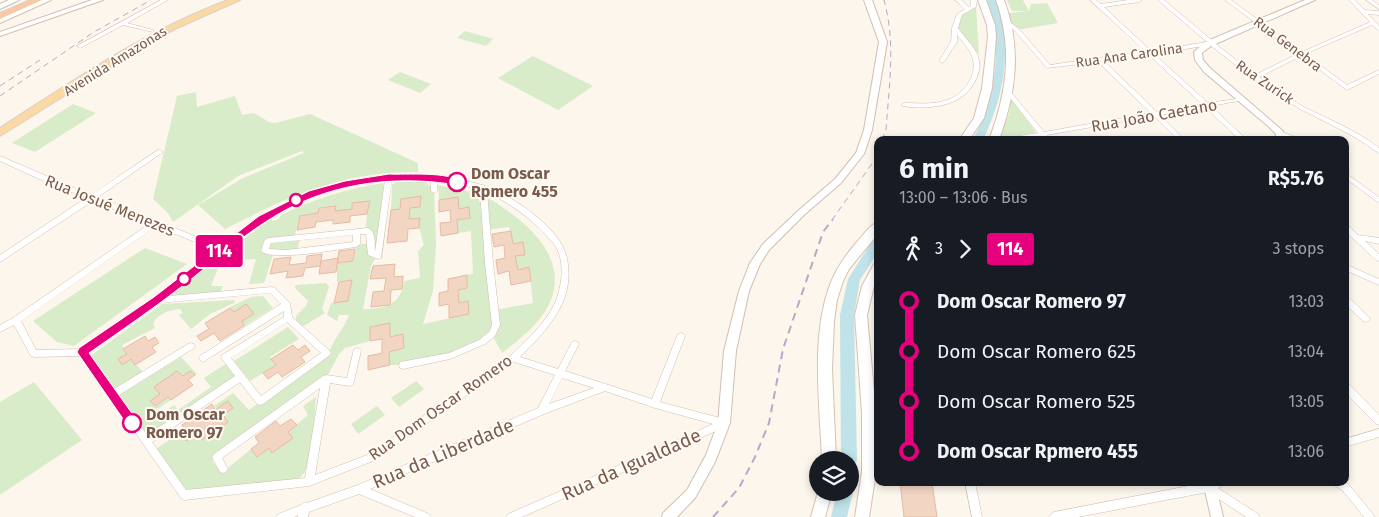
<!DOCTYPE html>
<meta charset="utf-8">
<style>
body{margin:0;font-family:"Fira Sans",sans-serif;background:#242831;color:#f1f3f6;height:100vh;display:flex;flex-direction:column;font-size:19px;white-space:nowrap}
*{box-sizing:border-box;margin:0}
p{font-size:16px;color:#9ea1a6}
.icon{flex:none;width:28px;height:28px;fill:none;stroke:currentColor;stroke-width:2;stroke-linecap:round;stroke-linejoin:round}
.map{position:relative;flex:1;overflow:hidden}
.sheet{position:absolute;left:874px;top:136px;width:475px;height:350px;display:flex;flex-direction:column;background:#171b24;border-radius:10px;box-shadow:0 2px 8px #0003}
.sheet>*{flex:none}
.badge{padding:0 10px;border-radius:4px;font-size:18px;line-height:32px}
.fabs{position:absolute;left:809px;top:451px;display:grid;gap:10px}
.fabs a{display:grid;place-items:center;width:50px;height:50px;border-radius:50%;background:#171b24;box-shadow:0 2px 8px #0003;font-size:25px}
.map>.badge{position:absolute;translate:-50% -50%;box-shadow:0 0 0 2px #fff}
.legs{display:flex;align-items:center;gap:8px;height:55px;padding:0 25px;font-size:16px}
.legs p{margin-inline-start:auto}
.headline{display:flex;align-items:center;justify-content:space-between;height:85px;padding:0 25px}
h1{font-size:28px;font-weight:700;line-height:38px}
ul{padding:0 25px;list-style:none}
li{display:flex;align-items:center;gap:18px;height:50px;font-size:19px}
li i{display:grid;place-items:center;width:8px;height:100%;margin:0 6px;background:currentColor}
li i::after{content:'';width:12px;height:12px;margin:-6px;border:4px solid;border-radius:50%;background:#171b24}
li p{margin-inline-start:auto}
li:first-child i{background:linear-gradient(#0000 50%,currentColor 0)}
li:last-child i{background:linear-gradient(currentColor 50%,#0000 0)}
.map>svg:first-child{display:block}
.green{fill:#d8ecc9;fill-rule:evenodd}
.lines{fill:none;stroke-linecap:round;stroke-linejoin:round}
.river{fill:#bfe3e8;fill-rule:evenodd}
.building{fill:#f3d5c3;stroke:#e6bba3}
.minor-casing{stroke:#d1beb0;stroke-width:1}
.tertiary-casing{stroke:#d1beb0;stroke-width:2}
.secondary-casing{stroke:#d6c0b0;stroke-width:2}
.primary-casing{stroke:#dad1cd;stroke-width:2}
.trunk-casing{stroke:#dad1cd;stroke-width:2}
.minor{fill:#fff;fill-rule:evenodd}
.tertiary{fill:#fff;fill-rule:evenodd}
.secondary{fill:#fff;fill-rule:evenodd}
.primary{fill:#fbd9a5;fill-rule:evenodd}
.trunk{fill:#f9c8a4;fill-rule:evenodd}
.rail-far1{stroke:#b9a8c9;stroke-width:1;stroke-dasharray:6 4.5;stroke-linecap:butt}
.rail{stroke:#b9a8c9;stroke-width:2;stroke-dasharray:8 5.5;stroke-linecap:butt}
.line-1{fill:#e6007e;stroke:#fff}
.stop-1-dot{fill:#fff;stroke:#e6007e;stroke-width:2.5}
.labels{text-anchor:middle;stroke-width:4;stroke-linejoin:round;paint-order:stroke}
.far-street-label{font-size:14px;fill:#7a5c4d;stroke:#fffaf3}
.street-label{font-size:16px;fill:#7a5c4d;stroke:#fffaf3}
.stop-label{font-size:16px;font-weight:bold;fill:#7a5c4d;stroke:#fffaf3;text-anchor:start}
.near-street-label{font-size:19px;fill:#7a5c4d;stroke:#fffaf3}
</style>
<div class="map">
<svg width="1379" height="517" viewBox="0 0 1379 517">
<rect width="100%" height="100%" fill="#fdf6ec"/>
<path class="green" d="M1007,0H1023L1029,11L1031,4L1047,3L1058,23L1017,30L1010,24L1009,13L1027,11H1012Z
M976,6L979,54L955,28L960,14Z
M465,31L493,39L486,46L457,38Z
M533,56L593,86L558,110L498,78Z
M400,72L431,84L420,93L388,80Z
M196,92L197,107L235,96L242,115L254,113L269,122L275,123L310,114L418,163V172C344,171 289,196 225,229L198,205L243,178L304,153L302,151L238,176L173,222L168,213L153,199L177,96Z
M1011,99L1036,132L998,140L1009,114Z
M73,104L96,113L35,152L12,143Z
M396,182H426L434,191L436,244L433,291L423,324L469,314L468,301L459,303L458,290L467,288V275L473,274L471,231L458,233L457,220L470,218L469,207L459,209L457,197L439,200L438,185L476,193L480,203H488V198C527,221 575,261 546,310C535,328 517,341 502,353L492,335L450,356L403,365H390L389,352L404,348L403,334L390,337V324L370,327V341L345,348L339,354L326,379L212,461L222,473L251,449L257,457L269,448L272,452L293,438L288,432L308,415L303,406L316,397C314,415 315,471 298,479L203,489H185L156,449L175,436L174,433L183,427L197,434L202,440L228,422L223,415L233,408L228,402L216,409L214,406L233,393L249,410L329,353C333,339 344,329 349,315H339L337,321L327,315L331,303L348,301L352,280L337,282V263L354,261L356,245L370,243L365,231L369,201L353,203L352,209L335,211L336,206L319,207L318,213L300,216L294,238H300L297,252H274L264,283L249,284L256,259L231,260L228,267L218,268L211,286H223L220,293L171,296L172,294L264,224L272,219V221L279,219L281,215C314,199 346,189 383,183L384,189L377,256L371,266L363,309C385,309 401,305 404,281L420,278L418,251L424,245L419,228L420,218L409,219L410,208L420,207L421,196L401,199L400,209L391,210L392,185ZM509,227L513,244L523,242L525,254L515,256L518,270L529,268L533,303L495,310L487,230Z
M145,248L187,264L74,346L57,342L33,321Z
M326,283L329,287L322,309L325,313L302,327L296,324V316L306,306L308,301L295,288L296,285Z
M263,296L273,308L246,325L242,321L254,314L246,305L234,312L230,307L251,297Z
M235,300L234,303L210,314L191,329L179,315L183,313L180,309C169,310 159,313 153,323L155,328L122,345L127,354L118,359L122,364L131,359L146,375L115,392L90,356L162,304Z
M288,327L299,339L270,357L276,365L250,381L234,361Z
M181,357L197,374L195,375L190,371L183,376L177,371L154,387L160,394L150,401L155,406L168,397L171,400L149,414L153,420L174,405L178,410L211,387L204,378L229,362L241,376L146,436L118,396Z
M416,381L424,389L399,407L391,398Z
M34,382L82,440L0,495V402Z
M377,406L385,415L358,434L351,424Z"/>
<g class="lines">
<path class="river" d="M987,0H995C1014,45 1004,97 983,140H973C994,98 1005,45 987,0Z
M878,237V252L860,280L854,315L857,460L854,465L850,467V460H841L840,315L848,279L874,238Z
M851,487L853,492L847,517H831L837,492H850Z"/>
</g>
<path class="building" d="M421,196L420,207L410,208L409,219L420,218L419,228L408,229L407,241L387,243L391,210L400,209L401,199Z
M458,197L459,209L469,207L470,218L457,220L458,233L441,236L440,223L451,222L450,210L439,212V200Z
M370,201L367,214L350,216V222L333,224V220L316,222L315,227L297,230L300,216L318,213L319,208L336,206L335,211L352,209V203Z
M511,231L513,244L523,242L525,255L515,256L518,270L529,267L531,281L511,285L509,271L498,274L496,260L505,258L504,245L494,247L492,234Z
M355,249L353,261L337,263L339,251Z
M322,254L320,266L305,268L303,276L286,278L288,271L270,274L274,259L291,257L289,265L306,263L307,256Z
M338,258L336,272L319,274L321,261Z
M395,264L394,277L403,276L402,289L391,290L390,305L371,307L373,292L384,291L386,278L370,279L373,266Z
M467,275V288L458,290L459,303L468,301L469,314L449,318V304L439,306V293L448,291V279Z
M352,280L348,301L334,303L339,282Z
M246,304L254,314L242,321L245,325L220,341L214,333L201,341L197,336L209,329L205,323L230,308L234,312Z
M390,323V337L403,334L404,348L389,352L390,365L368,370V356L382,353V339L370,341V327Z
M145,336L148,341L155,337L159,343L152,347L156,352L135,365L131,359L122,365L118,359L127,354L123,349Z
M293,345L298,350L305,345L310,351L301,357L305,362L282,377L278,372L268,379L263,373L276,365L271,359Z
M177,371L183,376L190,371L195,375L188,380L193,385L171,400L168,397L155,406L150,401L160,394L154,387Z
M228,401L233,408L223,415L228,422L202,440L197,434L186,441L180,433L185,429L182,425L212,404L215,410Z
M291,419L297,425L288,432L293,438L272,453L269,448L257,457L251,449L259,443L255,437L276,421L280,426Z
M900,482H932L937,517H904Z"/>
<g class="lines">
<defs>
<path id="minor" d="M161,0H168L127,23L153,30V32L123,25L82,47L80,48L77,46Z
M955,0H961L969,7L971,5V0H977L976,7L962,15L958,28C964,37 974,46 978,56C981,65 979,75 974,83C961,107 928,110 902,106V104L904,103C918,103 933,105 947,100C965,94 980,73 971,54C968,47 962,41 957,35V42L944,62L942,63L939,61L951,42L952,28L957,14L965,9Z
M1090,0H1096L1101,4L1128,0H1142L1139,2L1104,7L1151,51L1207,42L1158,0H1164L1221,48L1255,75L1297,54L1225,0H1231L1302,52L1370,22L1349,0H1355L1365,10L1379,11V15L1368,14L1379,26V31L1372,25L1305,54L1347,85L1379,70V74L1347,90L1301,56L1259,77C1273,88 1288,98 1304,107C1330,120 1356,130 1379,148V153L1353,136L1302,110L1278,96L1247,74L1210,45L1154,54L1208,103L1244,98V100L1211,106L1247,140H1240L1205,107L1160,115L1185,140H1178L1154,116L1047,135L1050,140H1044L1040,136L1019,140H1004L1007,138L1038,133L1007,94L1006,93L1009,91L1011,92L1044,132L1151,113L1098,62L1047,68L1015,31L1006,24L1011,23L1019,29L1050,65L1145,51ZM1148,54L1202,104L1157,112L1104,61Z
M1366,0H1372L1379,5V9Z
M1280,131L1300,139L1301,140H1292L1278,134L1277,133L1278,132Z
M158,150H160L163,152L98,197L219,246C271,206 321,181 388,175C396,174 406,175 414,175C438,177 462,178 485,186C509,194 550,222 562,245C569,258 570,275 567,289C561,316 539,338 520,357L558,369L572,342L575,341L578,342L579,344L565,371L652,399L677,336L678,334L681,333L684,334L685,336L660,402L724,419L727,420L728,423L727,426L522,517H506L508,514L713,424L655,408L605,391L544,414L370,489L429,514L431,517H415L359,494L309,512L308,517H298V515L294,517H276L278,514L301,505L305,502L307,503L358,485L538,408L555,375L514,362L373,461L309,486L184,500L181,498L111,398H109L108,394L81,356L34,357L31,356L14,325L0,332V325L13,318L149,224L93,201L0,262V255L86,198L37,178L0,161V156L91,195ZM392,179L431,181V191L434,193L437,191V182L460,185L480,189L485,263L492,325L489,332L479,340L449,353L400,362L399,365L400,368L403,369L450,359L485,344L495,336L500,325L493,263L487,192C509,203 529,217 546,235C549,239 553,242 556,247C565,263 562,286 555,303C545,324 527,340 510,356L367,455L315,475L330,383L350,386L353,385L361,351L360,349L357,348L354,349L347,378L326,375L323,376L214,454L212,457L220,472L223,473L226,472L228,469L222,458L320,388L305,478L186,490L152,442L240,382L257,404L260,405L263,404L330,355L331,353L330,351L292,317L290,303L275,288L272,287L169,296C215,260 258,217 314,196C336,187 361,184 385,180L375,252C374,243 377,233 368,228L268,238L264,241L261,251C273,262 338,249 356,247L360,244V234H366L368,255L378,259L381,258ZM156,226L214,250L155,298L81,349L36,350L21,321ZM353,235V242L286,250L269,249L271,243ZM270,293L281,304L200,356L199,358L200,360L203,362L206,360L284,311V317L222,355L221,357L222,359L235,376L147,435L119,395L194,348L195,346L194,344L191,343L188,344L114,389L88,353L160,303ZM287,322L321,353L261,396L231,358ZM562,378L594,388L549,404Z
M1345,173L1379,197V203L1345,178Z
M1345,224L1348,225L1358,235L1379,238V244L1365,241L1379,254V261L1376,260L1345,231Z
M1345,264L1379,279V285L1345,270Z
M1345,296L1348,297L1369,317L1370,319L1369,321L1366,322L1363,321L1345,304Z
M1345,382L1348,383L1379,415V425L1376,424L1345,392Z
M1379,429V437L1345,447V439Z
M965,482H975L982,517H972Z
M1209,482H1225L1224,485L1218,488L1258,514L1260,517H1246L1208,492L1078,517H1049L1051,514L1054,512Z
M1333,482H1345L1349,485L1373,514L1375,517H1364L1343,491L1334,485Z"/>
<path id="tertiary" d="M9,0H19L0,9V4Z
M92,0H103L0,36V32Z
M864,0H872L887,42L872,130L864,154L841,183L805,214L769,250L760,264L749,291L736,351L730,423L715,462L695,498L677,517H662L663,513L687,490L706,455L718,423L724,351L739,291L750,263L763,244L799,210L835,179L856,153L864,130L879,42Z
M1305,0H1315L1211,46L1202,53L1203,60L1210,68L1283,131V140H1275L1276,134L1268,126L1204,72L1195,60L1194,52L1205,42Z
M1203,482H1215L1223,517H1211Z"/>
<path id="secondary" d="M40,0H51L0,23V18Z
M978,0H986L995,25L996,37L992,88L984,118L969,140H959L974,118L982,88L988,37L987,25Z
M996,0H1004C1022,48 1016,93 999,140H989C1007,93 1013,48 996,0Z
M878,222V234L849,269L843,281L837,300L834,321L832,369L836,460H822C820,404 810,335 831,282C837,267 846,255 856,243C862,237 869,225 878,222Z
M878,263V279L874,286L867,315L876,413V472L869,517H855L862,472V413L855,315L862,286L874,264Z
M818,492H832L825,517H811Z"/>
<path id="primary" d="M228,0H240L177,28L147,44L0,136V128C74,80 145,31 228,0Z"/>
<path id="trunk" d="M30,0H42L0,19V13Z"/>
</defs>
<use href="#minor" class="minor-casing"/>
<use href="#tertiary" class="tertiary-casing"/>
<use href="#secondary" class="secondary-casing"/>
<use href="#primary" class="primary-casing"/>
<use href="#trunk" class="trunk-casing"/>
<use href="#minor" class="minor"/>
<use href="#tertiary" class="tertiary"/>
<use href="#secondary" class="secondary"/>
<use href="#primary" class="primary"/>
<use href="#trunk" class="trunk"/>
<path class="rail-far1" d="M0,86L40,60
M0,96L94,32L151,0
M882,140L886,130C889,86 896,43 884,0
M832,220L874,161L878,151"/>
<path class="rail" d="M713,517L739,488L755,457L769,423L783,349L823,232L833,219"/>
</g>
<path class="line-1" d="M389,174C405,175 449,171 461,182L457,185C391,174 323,184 267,221C238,239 212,263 185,284C154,308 122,330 89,353L136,419L138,423L136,426L132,428L128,426L79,355L77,352L79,348L154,297L259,216L309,191L345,181Z"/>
<g class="stop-1-dot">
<circle cx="457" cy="182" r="9"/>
<circle cx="296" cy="200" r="6"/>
<circle cx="184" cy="279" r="6"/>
<circle cx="132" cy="423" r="9"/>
</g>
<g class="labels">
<g class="far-street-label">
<text transform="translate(1288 44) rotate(37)" y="5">Rua Genebra</text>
<text transform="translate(1129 55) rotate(-8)" y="5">Rua Ana Carolina</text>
<text transform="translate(115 61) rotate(-32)" y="5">Avenida Amazonas</text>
<text transform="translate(1265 82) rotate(34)" y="5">Rua Zurick</text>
</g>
<g class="street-label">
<text transform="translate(1154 115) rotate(-10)" y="6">Rua João Caetano</text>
<text transform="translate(110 205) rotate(22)" y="6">Rua Josué Menezes</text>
<text transform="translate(440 407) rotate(-35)" y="6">Rua Dom Oscar Romero</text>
</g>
<g class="stop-label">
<text x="471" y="179">Dom Oscar<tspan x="471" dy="18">Rpmero 455</tspan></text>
<text x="146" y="420">Dom Oscar<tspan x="146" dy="18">Romero 97</tspan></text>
</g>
<g class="near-street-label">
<text transform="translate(443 453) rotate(-23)" y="7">Rua da Liberdade</text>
<text transform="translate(631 464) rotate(-24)" y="7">Rua da Igualdade</text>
</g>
</g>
</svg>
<div class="fabs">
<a><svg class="icon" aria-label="layers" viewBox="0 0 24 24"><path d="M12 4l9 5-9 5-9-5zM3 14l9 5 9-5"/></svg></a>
</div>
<b class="badge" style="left:219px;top:251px;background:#e6007e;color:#fff">114</b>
<section class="sheet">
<div class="headline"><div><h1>6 min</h1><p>13:00 – 13:06 · Bus</p></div><b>R$5.76</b></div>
<div class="legs"><svg class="icon" aria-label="walk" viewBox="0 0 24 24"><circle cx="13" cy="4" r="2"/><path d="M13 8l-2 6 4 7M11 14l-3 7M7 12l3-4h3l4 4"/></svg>3<svg class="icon" aria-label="forward" viewBox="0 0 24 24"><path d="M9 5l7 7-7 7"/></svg><b class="badge" style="background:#e6007e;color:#fff">114</b><p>3 stops</p></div>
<ul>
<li><i style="color:#e6007e"></i><b>Dom Oscar Romero 97</b><p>13:03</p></li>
<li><i style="color:#e6007e"></i><span>Dom Oscar Romero 625</span><p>13:04</p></li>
<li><i style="color:#e6007e"></i><span>Dom Oscar Romero 525</span><p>13:05</p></li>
<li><i style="color:#e6007e"></i><b>Dom Oscar Rpmero 455</b><p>13:06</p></li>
</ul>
</section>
</div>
